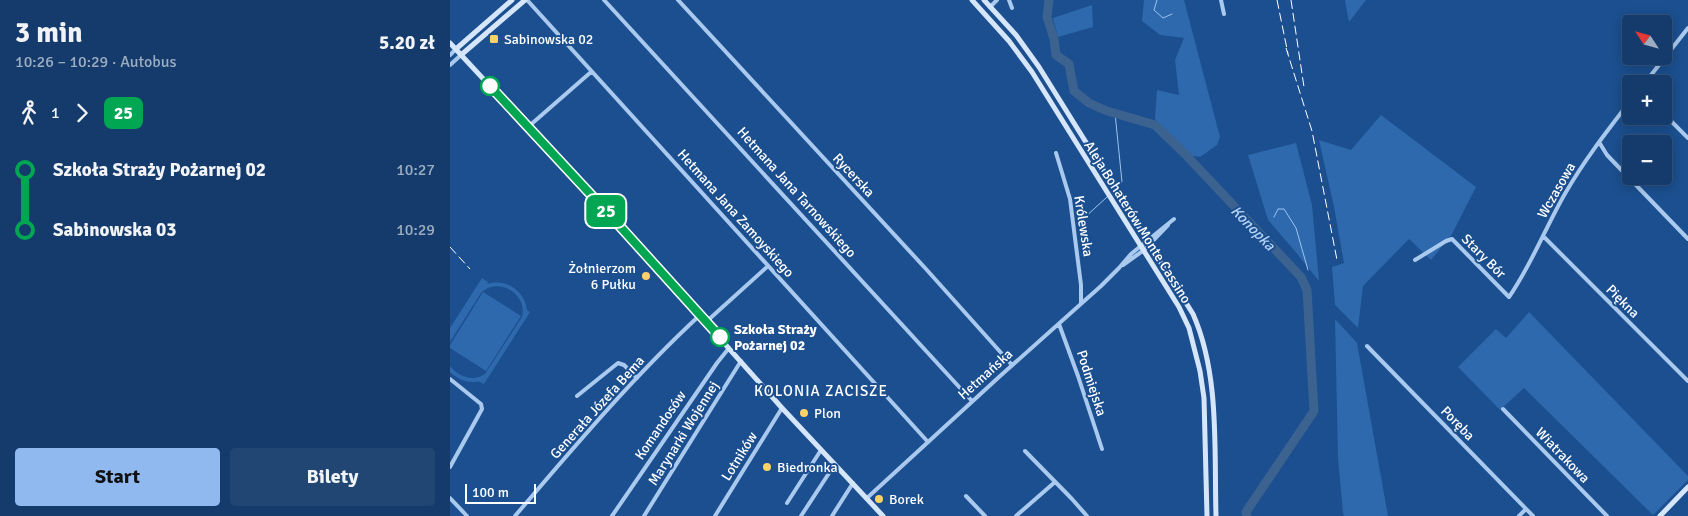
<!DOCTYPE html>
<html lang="pl">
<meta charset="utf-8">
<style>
body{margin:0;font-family:Signika,sans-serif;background:#214673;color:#f1f3f6;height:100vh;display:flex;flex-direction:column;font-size:19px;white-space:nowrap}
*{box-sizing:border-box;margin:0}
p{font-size:16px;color:#9dadc1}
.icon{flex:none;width:28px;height:28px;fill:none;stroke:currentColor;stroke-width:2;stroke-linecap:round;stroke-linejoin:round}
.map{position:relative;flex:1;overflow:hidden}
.sheet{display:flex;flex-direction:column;background:#143b6b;width:450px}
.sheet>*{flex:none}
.badge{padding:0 10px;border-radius:8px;font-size:18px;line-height:32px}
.needle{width:32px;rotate:306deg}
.tools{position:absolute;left:1172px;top:15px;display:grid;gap:10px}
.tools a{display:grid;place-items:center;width:50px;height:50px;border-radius:5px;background:#143b6b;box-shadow:0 2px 12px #0003,0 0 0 1px #33557e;font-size:25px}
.scale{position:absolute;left:15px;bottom:12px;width:71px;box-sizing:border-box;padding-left:5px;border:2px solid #fff;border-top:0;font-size:14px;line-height:18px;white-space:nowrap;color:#fff;-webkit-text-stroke:4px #1b4f8f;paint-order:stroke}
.map>.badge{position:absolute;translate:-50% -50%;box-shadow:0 0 0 2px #fff}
.legs{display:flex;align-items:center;gap:8px;height:55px;padding:0 15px;font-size:16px}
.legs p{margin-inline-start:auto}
.headline{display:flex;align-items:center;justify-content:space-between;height:85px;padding:0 15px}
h1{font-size:28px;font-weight:700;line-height:38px}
.action{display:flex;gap:10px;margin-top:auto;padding:10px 15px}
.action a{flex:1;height:58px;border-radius:5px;background:#90b9f0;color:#111;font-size:20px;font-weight:700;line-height:58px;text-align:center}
.action a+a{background:#214673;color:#f1f3f6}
ul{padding:0 15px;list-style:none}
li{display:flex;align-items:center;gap:18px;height:60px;font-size:19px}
li i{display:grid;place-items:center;width:8px;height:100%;margin:0 6px;background:currentColor}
li i::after{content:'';width:12px;height:12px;margin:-6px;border:4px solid;border-radius:50%;background:#143b6b}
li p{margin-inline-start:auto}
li:first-child i{background:linear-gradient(#0000 50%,currentColor 0)}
li:last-child i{background:linear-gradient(currentColor 50%,#0000 0)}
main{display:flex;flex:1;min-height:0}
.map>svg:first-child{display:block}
.green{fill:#2e69ad}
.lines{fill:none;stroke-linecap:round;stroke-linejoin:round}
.stream{stroke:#9cc4f0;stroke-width:1}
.river{stroke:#3c6290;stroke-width:9}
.street{stroke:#a9c9ee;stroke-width:4}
.secondary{stroke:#d6e6fa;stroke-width:5}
.rail{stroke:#fff;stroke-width:1;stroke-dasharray:9 4;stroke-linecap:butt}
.line-1-casing{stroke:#fff;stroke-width:11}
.line-1{stroke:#00a651;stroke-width:8}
.poi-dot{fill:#ffd166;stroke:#1b4f8f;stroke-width:2}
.stop-1-dot{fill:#fff;stroke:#00a651;stroke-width:2.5}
.labels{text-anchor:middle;stroke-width:4;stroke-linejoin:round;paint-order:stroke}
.poi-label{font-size:14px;fill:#fff;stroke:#1b4f8f;text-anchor:start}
.street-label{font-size:14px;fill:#fff;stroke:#1b4f8f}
.stop-label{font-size:14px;font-weight:bold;fill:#fff;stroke:#1b4f8f;text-anchor:start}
.water-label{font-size:15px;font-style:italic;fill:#b5d3f5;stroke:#1b4f8f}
.neighbourhood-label{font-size:15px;letter-spacing:1px;fill:#fff;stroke:#1b4f8f}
</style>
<main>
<section class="sheet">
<div class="headline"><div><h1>3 min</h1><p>10:26 – 10:29 · Autobus</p></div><b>5.20 zł</b></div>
<div class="legs"><svg class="icon" aria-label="walk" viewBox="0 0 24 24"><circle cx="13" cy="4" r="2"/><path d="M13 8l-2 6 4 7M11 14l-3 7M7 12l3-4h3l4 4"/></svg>1<svg class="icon" aria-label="forward" viewBox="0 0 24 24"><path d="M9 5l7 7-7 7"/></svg><b class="badge" style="background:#00a651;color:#fff">25</b></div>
<ul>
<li><i style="color:#00a651"></i><b>Szkoła Straży Pożarnej 02</b><p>10:27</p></li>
<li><i style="color:#00a651"></i><b>Sabinowska 03</b><p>10:29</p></li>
</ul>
<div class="action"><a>Start</a><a>Bilety</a></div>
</section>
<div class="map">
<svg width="1238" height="516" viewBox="0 0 1238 516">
<rect width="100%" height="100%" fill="#1b4f8f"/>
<path class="green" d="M694,0H734L770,137L767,145L750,157L728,154L705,119L707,90L729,95L725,60L734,38L710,35L692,21Z
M895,0H916L899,22Z
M642,5L643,27L608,37L603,18Z
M931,115L1026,187L1002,234L981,260L959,239L913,286L908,328L885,305L882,267L894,263L884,207L869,140L901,150Z
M846,143L862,205L869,281L844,250L818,220L798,155Z
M32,278L38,282L37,284C56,278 75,291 77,310L80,312L34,384C29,381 28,382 22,382C14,382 6,378 0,372V366C9,377 23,382 35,374L72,317C78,294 48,276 31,293L0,342V328Z
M33,292L71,316L36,371L0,348V345Z
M1079,312L1238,476V480L1203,515L1074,388L1050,410L1008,367L1046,329L1056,338Z
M885,319L907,343L938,516H894L893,513L888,458Z"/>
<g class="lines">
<path class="stream" d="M707,0L704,10L713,18L722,14
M665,113L672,182L667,187
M824,217L828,209H834L846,228L858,270
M627,223L633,219L657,197"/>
<path class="river" d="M599,0L597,17L604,39L606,55L619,64L624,91L639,103L657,111L705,125L734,153L851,277L857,290L864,411L796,512L797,516"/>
<path class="street" d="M77,0L478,442
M154,0L522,401
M228,0L476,269L562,365
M559,0L562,8
M771,0L774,14
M540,7L547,0
M0,55L6,49
M0,65L11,55
M1194,84L1238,28
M1214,114L1238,138
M78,127L141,72
M1149,142L1157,155L1238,239
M606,153L620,199L631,285V304
M1093,236L1238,381
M965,260L996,241L1002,239L1059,297C1082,264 1096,226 1116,192C1135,159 1158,130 1181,100
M673,265L694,250L718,225
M256,322L318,266
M609,324L628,376L652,449
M917,346L1083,516
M0,379L31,404L32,409L0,467
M127,396L168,363L174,365L187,378
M1053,409L1157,516
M575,451L622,499L637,516
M516,496L535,516
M0,498L17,516
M417,498L549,377L651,286L669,268L681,254L724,219
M337,503L371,450
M65,516C124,447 183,377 250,315
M162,516L267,363L279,348
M194,516L291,361
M265,516L332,408
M351,516L385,464
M382,516L403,483
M566,516L605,482
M1069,516L1076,509"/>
<path class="secondary" d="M522,0L559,41L582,72L729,307L739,328L750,371L754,398L757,516
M534,0L566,35L589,67L743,314C770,375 764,450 766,516
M0,43L157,212L332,408L433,516
M6,49L62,0
M11,55L75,0
M1210,516L1238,487"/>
<path class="rail" d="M827,0L838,54
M841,0L854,87
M836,48L862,131L887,260
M0,247L20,269"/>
</g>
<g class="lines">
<defs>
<path id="line-1" d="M40,86L157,212L270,337"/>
</defs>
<use href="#line-1" class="line-1-casing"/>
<use href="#line-1" class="line-1"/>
</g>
<g class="poi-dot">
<rect x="39" y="34" width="10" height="10" rx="2.5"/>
<circle cx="196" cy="276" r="5"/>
<circle cx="354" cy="413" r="5"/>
<circle cx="317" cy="467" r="5"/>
<circle cx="429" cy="499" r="5"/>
</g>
<g class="stop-1-dot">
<circle cx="40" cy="86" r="9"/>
<circle cx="270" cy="337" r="9"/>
</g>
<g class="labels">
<g class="poi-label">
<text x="54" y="44">Sabinowska 02</text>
<text x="186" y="273" text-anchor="end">Żołnierzom<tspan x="186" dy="16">6 Pułku</tspan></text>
<text x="364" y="418">Plon</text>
<text x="327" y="472">Biedronka</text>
<text x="439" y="504">Borek</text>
</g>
<g class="street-label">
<text transform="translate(404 175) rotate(47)" y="5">Rycerska</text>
<text transform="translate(1106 190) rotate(-60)" y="5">Wczasowa</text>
<text transform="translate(347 192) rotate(48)" y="5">Hetmana Jana Tarnowskiego</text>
<text transform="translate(286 213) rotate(48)" y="5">Hetmana Jana Zamoyskiego</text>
<text transform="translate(688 222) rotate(58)" y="5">Aleja Bohaterów Monte Cassino</text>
<text transform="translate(634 226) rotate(81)" y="5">Królewska</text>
<text transform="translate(1034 256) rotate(45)" y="5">Stary Bór</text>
<text transform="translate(1173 301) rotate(45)" y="5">Piękna</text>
<text transform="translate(535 374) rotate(-42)" y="5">Hetmańska</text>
<text transform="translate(642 383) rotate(72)" y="5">Podmiejska</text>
<text transform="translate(147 407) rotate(-48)" y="5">Generała Józefa Bema</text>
<text transform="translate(1008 423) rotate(46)" y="5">Poręba</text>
<text transform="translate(210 425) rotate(-56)" y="5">Komandosów</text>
<text transform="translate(233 433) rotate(-58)" y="5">Marynarki Wojennej</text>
<text transform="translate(1113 455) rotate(46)" y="5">Wiatrakowa</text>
<text transform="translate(289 456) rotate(-58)" y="5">Lotników</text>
</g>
<g class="stop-label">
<text x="284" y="334">Szkoła Straży<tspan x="284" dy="16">Pożarnej 02</tspan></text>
</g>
<g class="water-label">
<text transform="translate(803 228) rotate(46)" y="5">Konopka</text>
</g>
<g class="neighbourhood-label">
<text x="371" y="396">KOLONIA ZACISZE</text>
</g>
</g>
</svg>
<div class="tools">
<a><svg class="needle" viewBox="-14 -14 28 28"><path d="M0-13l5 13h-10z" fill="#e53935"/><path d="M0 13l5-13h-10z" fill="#9dadc1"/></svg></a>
<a>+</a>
<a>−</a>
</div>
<div class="scale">100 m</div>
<b class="badge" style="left:156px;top:211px;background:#00a651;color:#fff">25</b>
</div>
</main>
